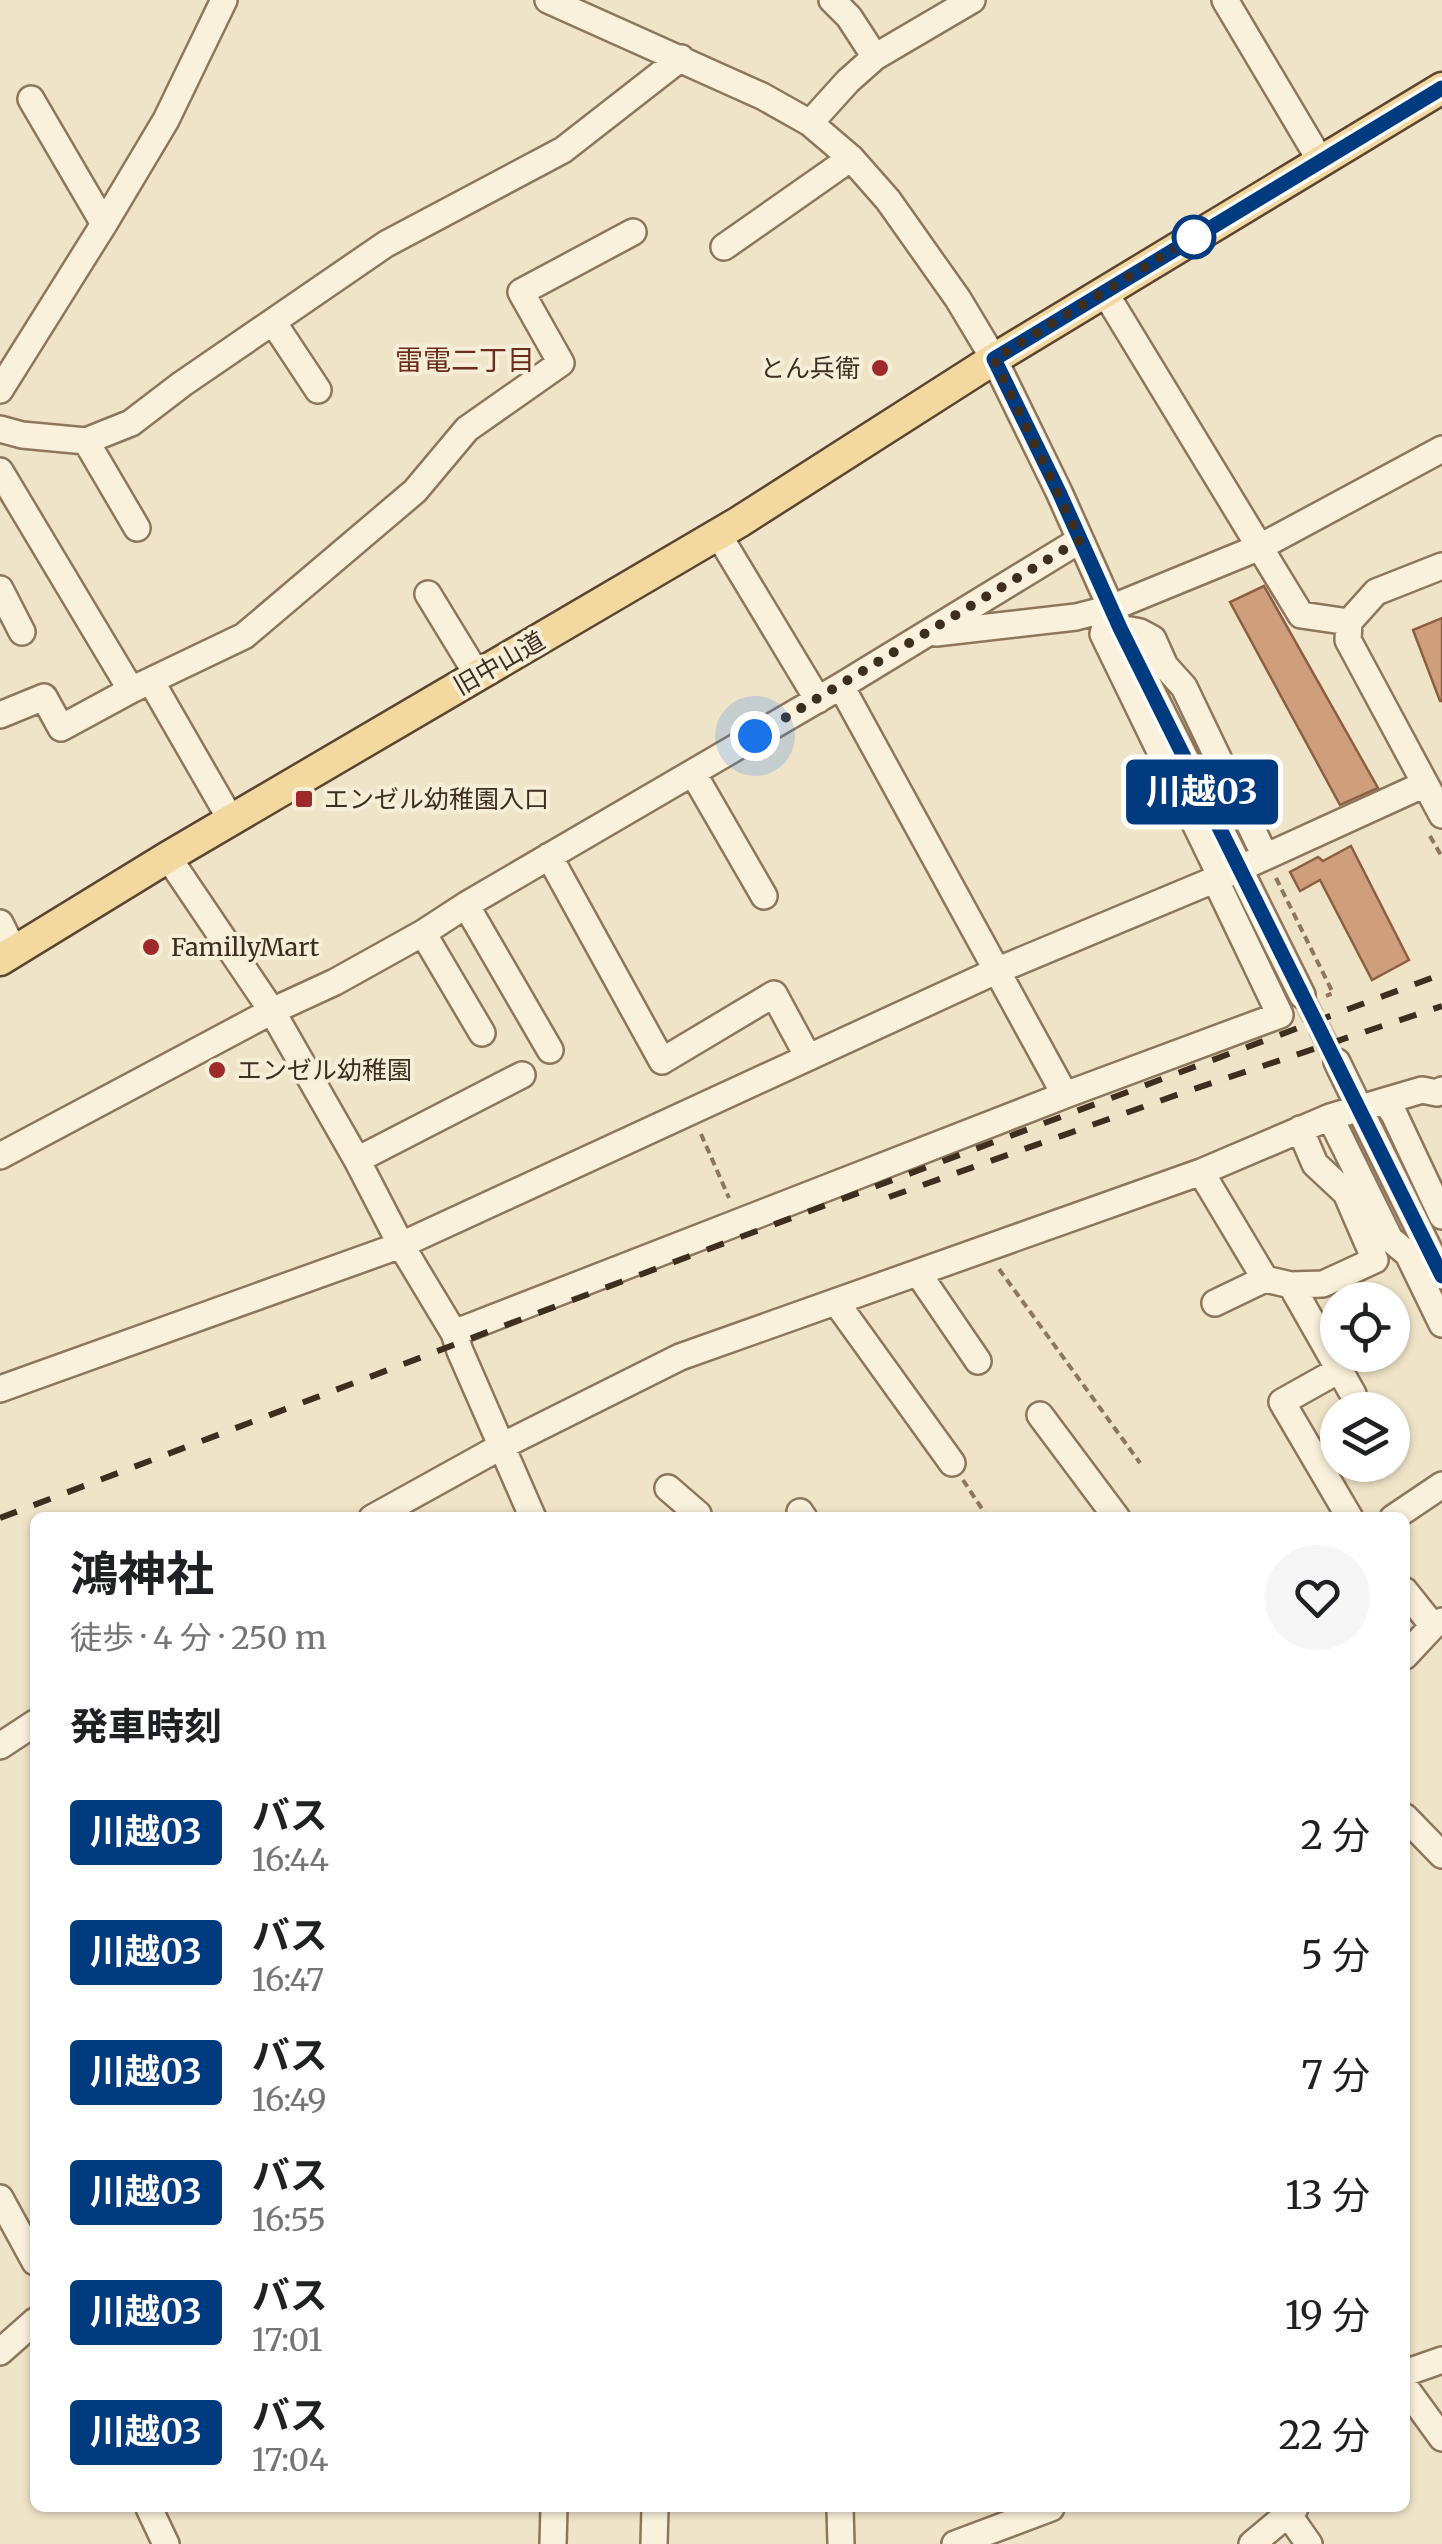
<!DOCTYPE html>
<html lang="ja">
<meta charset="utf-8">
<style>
body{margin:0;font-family:Merriweather,"Noto Sans JP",serif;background:#f6f6f6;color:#202124;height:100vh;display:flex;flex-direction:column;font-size:38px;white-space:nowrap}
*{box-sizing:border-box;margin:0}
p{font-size:32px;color:#757577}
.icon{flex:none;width:55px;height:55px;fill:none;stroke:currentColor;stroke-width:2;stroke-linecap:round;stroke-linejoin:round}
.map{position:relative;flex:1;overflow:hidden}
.side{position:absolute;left:30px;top:1512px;width:1380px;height:1000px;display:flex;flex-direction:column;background:#fff;border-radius:15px;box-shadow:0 2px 8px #0004}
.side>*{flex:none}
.badge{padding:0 20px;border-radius:8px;font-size:35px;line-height:65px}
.tools{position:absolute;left:1320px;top:1282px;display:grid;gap:20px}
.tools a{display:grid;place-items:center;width:90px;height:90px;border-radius:50%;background:#fff;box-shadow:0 2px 8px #0004;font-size:50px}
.you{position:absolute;width:50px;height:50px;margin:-25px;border:8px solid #fff;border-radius:50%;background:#1a73e8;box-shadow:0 0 0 15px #1a73e833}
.map>.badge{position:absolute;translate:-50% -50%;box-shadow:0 0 0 5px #fff}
h2{padding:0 40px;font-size:38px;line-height:90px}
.round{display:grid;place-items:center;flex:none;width:105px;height:105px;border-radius:52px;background:#f6f6f6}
.summary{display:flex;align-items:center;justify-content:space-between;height:170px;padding:0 40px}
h1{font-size:48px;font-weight:700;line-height:75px}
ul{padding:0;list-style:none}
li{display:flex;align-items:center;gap:30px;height:120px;padding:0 40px}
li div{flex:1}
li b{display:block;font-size:38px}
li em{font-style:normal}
li .badge{min-width:110px;font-weight:700;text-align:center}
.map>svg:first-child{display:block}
.building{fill:#cf9f7d;stroke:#8d5f41;stroke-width:2.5}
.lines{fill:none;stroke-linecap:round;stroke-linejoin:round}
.minor-tunnel{stroke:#ccc0a6;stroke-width:25;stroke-dasharray:25 12;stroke-linecap:butt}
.minor-casing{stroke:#8d765c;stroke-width:30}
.major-casing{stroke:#5b4430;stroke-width:35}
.path{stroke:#8d765c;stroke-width:4;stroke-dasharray:8 5;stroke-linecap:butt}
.minor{stroke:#faf1dc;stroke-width:25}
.major{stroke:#f3d9a0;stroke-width:30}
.rail{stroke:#3d2e20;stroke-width:6;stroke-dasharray:18 18;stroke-linecap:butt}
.line-casing{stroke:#fff;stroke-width:22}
.line{stroke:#003b80;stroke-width:15}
.walk{stroke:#3d2e20;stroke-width:10;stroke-dasharray:0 18}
.stop-dot{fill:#fff;stroke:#003b80;stroke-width:5}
.poi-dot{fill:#9e2a2b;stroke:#f7eed8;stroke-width:4}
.labels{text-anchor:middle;stroke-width:8;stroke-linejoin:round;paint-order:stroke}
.poi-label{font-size:25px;fill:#3d2e20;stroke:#f7eed8;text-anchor:start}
.street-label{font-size:25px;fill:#3d2e20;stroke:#f7eed8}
.neighbourhood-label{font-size:28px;fill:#6b2e1e;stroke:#f7eed8}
</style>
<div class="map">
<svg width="1442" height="2544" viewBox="0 0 1442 2544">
<rect width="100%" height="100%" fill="#f0e4c8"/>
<path class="building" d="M1264,586L1378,788L1340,805L1230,602Z
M1442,618V701H1440L1413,630Z
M1351,846L1409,960L1372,980L1320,880L1300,891L1290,872L1318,857L1323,861Z"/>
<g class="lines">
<path class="minor-tunnel" d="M1302,995L1337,1062"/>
<defs>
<path id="minor" d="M548,0L762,96L810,123L851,158L888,200L958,299L994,359L1059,492L1120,628L1235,858
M832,0L849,17L875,57
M1225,0L1320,160
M31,99L104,224
M810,123L848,81L875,57L972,0
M724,247L851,158
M1104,291L1301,615L1349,622
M273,322L318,390
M0,390L104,224L166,120L224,0
M0,429L22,435L86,441L131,423L182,384L386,244L563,150L681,58
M86,441L137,528
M0,471L131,690
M718,534L818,700
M1442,566L1376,592L1349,622L1348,640L1442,815
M0,589L22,632
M428,594L478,676
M1109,613L1103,634L1221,877
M1120,628L1140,632L1153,639L1165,666L1184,687L1265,856
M936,633L1076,617L1111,608L1260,547L1442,449
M151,681L231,820
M841,686L1065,1095L1280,1015L1215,879
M0,715L44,697L61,728L131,690L244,636L415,491L467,429L561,363L521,292L633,232
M693,773L764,896
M549,856L662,1061L774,994L808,1057
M168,857L272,1011L357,1160L401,1245L454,1333L460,1351L533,1518
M1243,876L1302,995
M466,905L550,1050
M0,923L14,951
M423,933L482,1033
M1337,1062L1354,1097
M1386,1103L1394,1114L1442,1216
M1330,1117L1390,1239L1408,1254L1442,1324
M1364,1118L1442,1276
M0,1156L272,1011L335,982L423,933L466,905L841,686L1080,540
M357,1160L522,1075
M1201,1172L1265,1279L1291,1285L1323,1284L1375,1260L1346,1193L1315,1164L1300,1129
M918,1273L978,1361
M1291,1285L1353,1394
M836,1302L952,1463
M1215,1303L1265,1279
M454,1333L1065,1095
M1339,1370L1282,1402L1350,1518
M0,1389L401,1245L996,971L1221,877L1425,784
M1040,1415L1117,1518
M668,1488L698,1514L693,1518
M800,1512L804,1518
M372,1518L502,1446L680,1357L1201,1172L1330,1117L1422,1090L1437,1093L1442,1090
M1393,1518L1442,1485
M1405,1591L1433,1626
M1405,1656L1433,1626L1442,1621
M0,1746L35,1723
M1405,1817L1442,1855
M0,2198L35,2262
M0,2352L35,2321
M1405,2373L1442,2360
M1405,2387L1442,2438
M149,2508L166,2544
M840,2508L841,2544
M1288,2514L1309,2544
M553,2544L554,2508
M654,2544L655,2508
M955,2544L1051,2508
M1252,2544L1295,2508"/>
<path id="major" d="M0,960L168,857L739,522L994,359L1442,88"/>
</defs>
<use href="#minor" class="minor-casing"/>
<use href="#major" class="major-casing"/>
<path class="path" d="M1430,836L1442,857
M1276,878L1333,993L1326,996
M701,1134L729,1198
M999,1269L1140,1463
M963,1480L988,1518"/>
<use href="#minor" class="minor"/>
<use href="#major" class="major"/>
<path class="rail" d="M889,1197L1185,1092L1442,1006
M0,1518L498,1328L1442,974"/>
</g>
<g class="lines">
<defs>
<path id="line" d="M1442,88L994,359L1059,492L1120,628L1442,1276"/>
</defs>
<use href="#line" class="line-casing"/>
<use href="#line" class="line"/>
<path class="walk" d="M755,736L1080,540L994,359L1197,235L1194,237"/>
</g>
<circle class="stop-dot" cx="1194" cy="237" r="20"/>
<g class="poi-dot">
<circle cx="880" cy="368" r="10"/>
<rect x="294" y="789" width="20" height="20" rx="5"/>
<circle cx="151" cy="947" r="10"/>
<circle cx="217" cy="1070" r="10"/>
</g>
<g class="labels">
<g class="poi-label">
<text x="860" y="377" text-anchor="end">とん兵衛</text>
<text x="324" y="808">エンゼル幼稚園入口</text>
<text x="171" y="956">FamillyMart</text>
<text x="237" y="1079">エンゼル幼稚園</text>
</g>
<g class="street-label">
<text transform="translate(499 663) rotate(-30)" y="9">旧中山道</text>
</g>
<g class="neighbourhood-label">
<text x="465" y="370">雷電二丁目</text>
</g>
</g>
</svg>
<div class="tools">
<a><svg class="icon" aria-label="locate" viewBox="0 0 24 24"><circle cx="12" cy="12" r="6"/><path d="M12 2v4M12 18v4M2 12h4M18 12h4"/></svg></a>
<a><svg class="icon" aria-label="layers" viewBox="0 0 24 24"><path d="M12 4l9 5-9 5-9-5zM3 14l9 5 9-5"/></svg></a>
</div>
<div class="you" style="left:755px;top:736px"></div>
<b class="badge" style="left:1202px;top:792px;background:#003b80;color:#fff">川越03</b>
<section class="side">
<div class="summary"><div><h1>鴻神社</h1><p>徒歩 · 4 分 · 250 m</p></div><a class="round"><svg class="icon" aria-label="heart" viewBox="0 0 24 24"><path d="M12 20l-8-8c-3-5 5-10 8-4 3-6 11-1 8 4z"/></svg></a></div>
<h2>発車時刻</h2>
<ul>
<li><span class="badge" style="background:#003b80;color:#fff">川越03</span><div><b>バス</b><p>16:44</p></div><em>2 分</em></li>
<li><span class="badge" style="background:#003b80;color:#fff">川越03</span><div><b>バス</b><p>16:47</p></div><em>5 分</em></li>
<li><span class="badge" style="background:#003b80;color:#fff">川越03</span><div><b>バス</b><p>16:49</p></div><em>7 分</em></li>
<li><span class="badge" style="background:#003b80;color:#fff">川越03</span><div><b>バス</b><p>16:55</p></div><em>13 分</em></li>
<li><span class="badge" style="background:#003b80;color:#fff">川越03</span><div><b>バス</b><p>17:01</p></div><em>19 分</em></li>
<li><span class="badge" style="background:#003b80;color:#fff">川越03</span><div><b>バス</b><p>17:04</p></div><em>22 分</em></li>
</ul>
</section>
</div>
